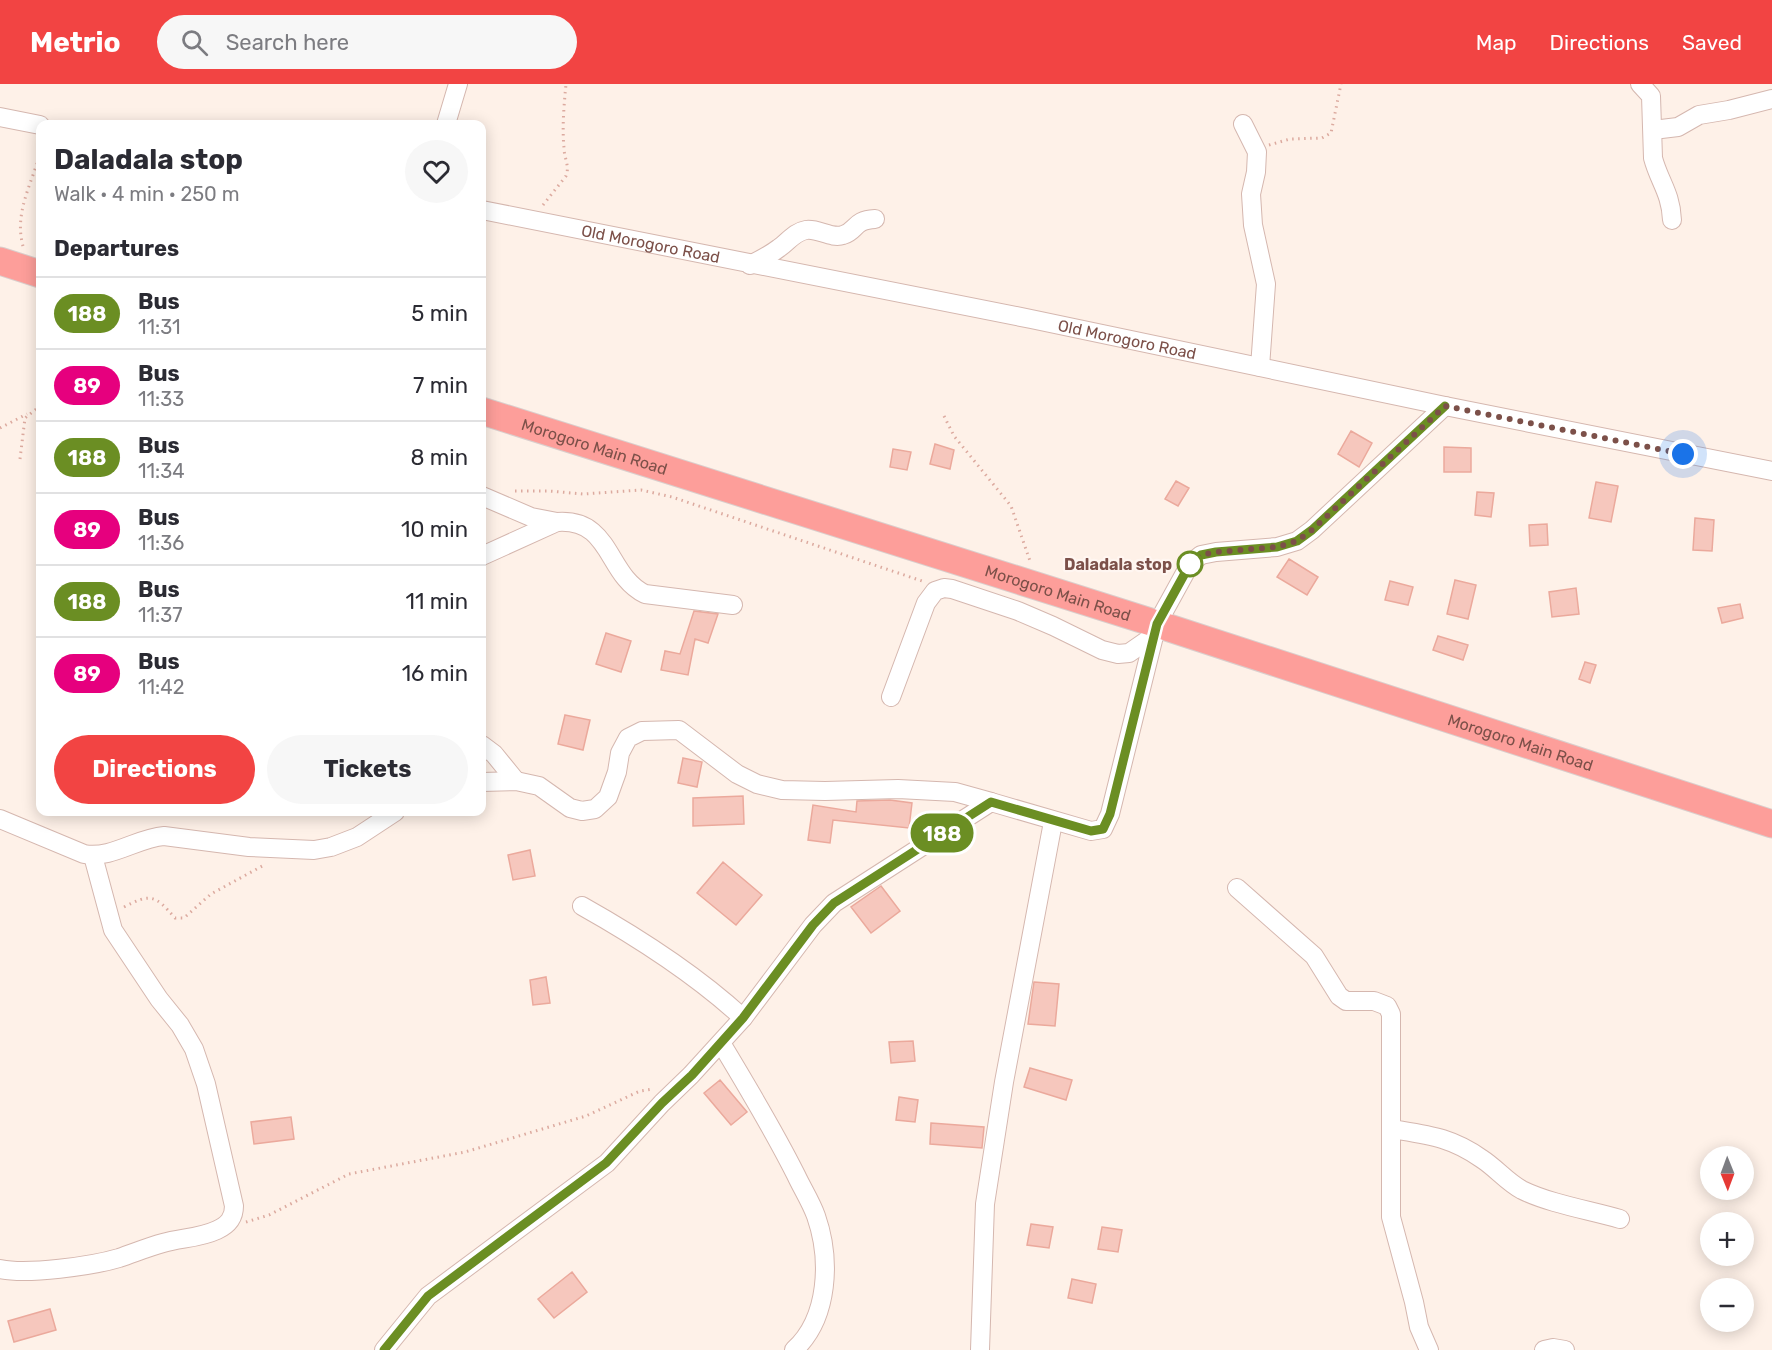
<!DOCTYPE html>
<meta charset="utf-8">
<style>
body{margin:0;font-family:Rubik,sans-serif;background:#f7f7f7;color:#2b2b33;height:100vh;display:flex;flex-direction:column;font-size:22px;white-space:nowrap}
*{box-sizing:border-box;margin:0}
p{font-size:20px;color:#7c7c81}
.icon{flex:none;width:33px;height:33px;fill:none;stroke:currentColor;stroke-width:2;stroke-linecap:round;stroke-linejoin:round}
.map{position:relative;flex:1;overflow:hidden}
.panel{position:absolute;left:36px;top:36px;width:450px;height:696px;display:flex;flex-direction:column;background:#fff;border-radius:12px;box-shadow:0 3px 15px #0003}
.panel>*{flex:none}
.badge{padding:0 12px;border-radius:20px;font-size:21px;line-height:39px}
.needle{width:39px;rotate:179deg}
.tools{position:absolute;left:1700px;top:1062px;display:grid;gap:12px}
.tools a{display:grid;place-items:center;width:54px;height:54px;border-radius:50%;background:#fff;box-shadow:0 3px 15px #0003;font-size:30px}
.you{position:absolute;width:30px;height:30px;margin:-15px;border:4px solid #fff;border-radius:50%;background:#1a73e8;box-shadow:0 0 0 9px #1a73e833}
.map>.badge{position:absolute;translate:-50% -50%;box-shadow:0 0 0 3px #fff}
h2{padding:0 18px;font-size:22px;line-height:54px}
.round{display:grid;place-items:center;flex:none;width:63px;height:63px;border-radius:32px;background:#f7f7f7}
.overview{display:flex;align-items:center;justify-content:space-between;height:102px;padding:0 18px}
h1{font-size:28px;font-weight:700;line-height:45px}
.button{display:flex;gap:12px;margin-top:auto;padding:12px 18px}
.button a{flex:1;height:69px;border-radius:36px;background:#f24443;color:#fff;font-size:24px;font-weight:700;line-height:69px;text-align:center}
.button a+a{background:#f7f7f7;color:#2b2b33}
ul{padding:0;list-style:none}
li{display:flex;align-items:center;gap:18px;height:72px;padding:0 18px;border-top:2px solid #e1e1e2}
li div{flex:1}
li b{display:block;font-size:22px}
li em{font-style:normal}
li .badge{min-width:66px;font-weight:700;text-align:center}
header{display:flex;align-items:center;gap:36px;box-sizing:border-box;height:84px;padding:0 30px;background:#f24443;color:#fff}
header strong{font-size:28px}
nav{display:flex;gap:33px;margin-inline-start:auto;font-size:21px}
.search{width:420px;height:54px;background:#f7f7f7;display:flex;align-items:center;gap:15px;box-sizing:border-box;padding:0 21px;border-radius:33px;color:#7c7c81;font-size:22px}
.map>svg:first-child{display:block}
.building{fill:#f6c7bd;stroke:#eba99c;stroke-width:1.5}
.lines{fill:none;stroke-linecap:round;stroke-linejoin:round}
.minor-casing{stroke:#d5b7af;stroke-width:20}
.highway-casing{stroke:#dacecc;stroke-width:29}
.path{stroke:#dcaa9f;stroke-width:3;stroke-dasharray:1.5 4.5;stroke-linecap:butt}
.minor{stroke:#fff;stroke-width:18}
.highway{stroke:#fd9e9a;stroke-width:27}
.line-casing{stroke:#fff;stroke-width:14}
.line{stroke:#6b8e23;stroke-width:9}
.walk{stroke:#7c5049;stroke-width:6;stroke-dasharray:0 10.8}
.stop-dot{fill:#fff;stroke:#6b8e23;stroke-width:3}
.labels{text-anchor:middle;stroke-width:4.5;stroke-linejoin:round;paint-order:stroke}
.street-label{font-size:16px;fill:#7c5049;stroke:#fff6f1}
.stop-label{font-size:16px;font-weight:bold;fill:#7c5049;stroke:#fff6f1;text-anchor:end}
</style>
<header>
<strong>Metrio</strong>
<div class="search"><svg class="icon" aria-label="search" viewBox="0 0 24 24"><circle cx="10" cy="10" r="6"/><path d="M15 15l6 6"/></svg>Search here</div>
<nav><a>Map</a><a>Directions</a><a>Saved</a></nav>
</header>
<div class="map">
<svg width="1772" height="1266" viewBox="0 0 1772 1266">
<rect width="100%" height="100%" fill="#fef1e8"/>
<path class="building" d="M1351,347L1372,359L1359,383L1338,370Z
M935,360L954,366L950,385L930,380Z
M1444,363L1471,364V388H1444Z
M893,365L911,368L907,386L890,383Z
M1176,397L1189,404L1178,422L1165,415Z
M1596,398L1618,402L1611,438L1589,434Z
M1477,408L1494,409L1491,433L1475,431Z
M1695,434L1714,436L1712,467L1693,466Z
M1547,440L1548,461L1530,462L1529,441Z
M1289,475L1318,493L1307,511L1277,493Z
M1455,496L1476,501L1468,535L1447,530Z
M1390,497L1413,503L1408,521L1385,516Z
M1576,504L1579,530L1552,533L1549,508Z
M1740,520L1743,534L1722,539L1718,524Z
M694,527L718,530L708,559L695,555L688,591L661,586L665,567L680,570Z
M606,549L631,557L621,588L596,580Z
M1438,552L1468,561L1463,576L1433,566Z
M1585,578L1596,581L1590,599L1579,595Z
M565,631L590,636L583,666L558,660Z
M683,674L702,678L697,703L678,699Z
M743,712L744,740L693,742V714Z
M890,716L912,719L909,744L833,736L830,759L808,756L813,721L856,728L857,717Z
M530,766L535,792L513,796L508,771Z
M723,778L762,811L736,841L697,809Z
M881,802L900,827L871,849L851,823Z
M546,893L550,919L533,921L530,896Z
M1034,898L1059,900L1055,942L1028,940Z
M913,957L915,977L891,979L889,958Z
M1030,984L1072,996L1066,1016L1024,1003Z
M720,996L747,1028L731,1041L704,1009Z
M899,1013L918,1016L915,1038L896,1036Z
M291,1033L294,1055L254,1060L251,1038Z
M931,1039L984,1043L982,1064L930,1060Z
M1031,1140L1053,1143L1049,1164L1027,1161Z
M1102,1143L1122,1146L1118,1168L1098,1165Z
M572,1188L587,1208L554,1234L538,1215Z
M1072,1195L1096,1200L1092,1219L1068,1214Z
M50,1225L56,1246L14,1258L8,1237Z"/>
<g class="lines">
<defs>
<g id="minor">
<path d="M1640,0L1651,12L1653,74C1659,97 1671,109 1672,136"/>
<path d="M0,33L40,41"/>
<path d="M446,40L458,0"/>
<path d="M1243,40L1257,68L1256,88L1251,110L1253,141L1266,200L1260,283"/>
<path d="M1653,46L1678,43L1699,31L1729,26L1772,15"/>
<path id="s1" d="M482,126L1031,235L1445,322L1772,387"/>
<path d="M750,181C760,176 770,171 779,164C788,158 794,148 806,146C818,144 831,155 843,151C857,147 853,136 875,135"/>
<path d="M482,412L531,433L557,438"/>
<path d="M482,472L557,438C612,434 606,491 645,510L733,521"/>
<path d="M891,613L926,519L935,507L944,504L952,505L1018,527L1053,542L1102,566L1118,570L1129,569L1155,551"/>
<path d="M482,661L494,670L516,697"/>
<path d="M482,698L516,697L539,702L570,724L582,727L595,725L608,713L617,688L620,669L628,654L642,647L679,646L737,690L757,700L782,706L825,707L898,705L955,708L991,718"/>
<path d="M0,735L84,770C112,775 137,754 164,752L249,763L314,766L331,763L357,753L395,728"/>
<path d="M1237,804L1314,872L1339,912L1346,917H1374L1387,922L1391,930V1133L1414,1218L1419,1243L1429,1266"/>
<path d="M582,822C639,854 694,889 743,934"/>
<path d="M721,959C747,1002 773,1045 796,1091C802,1104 811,1118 816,1132C831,1175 829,1234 794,1266"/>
<path d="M1392,1045C1428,1051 1451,1053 1482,1075C1496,1084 1507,1098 1522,1106C1551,1120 1589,1126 1620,1135"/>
<path d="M0,1185C27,1191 92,1182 119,1174C134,1169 148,1163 163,1159C181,1154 200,1154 217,1146C228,1141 234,1134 234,1122L206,1000L194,965L180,941L159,915L113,846L93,772"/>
<path d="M384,1266L428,1212L607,1079L662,1019L691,991L743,934L813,841L834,819L991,718L1091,747L1103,745L1110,730L1157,540L1190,480L1201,471L1216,468L1277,463L1297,457L1312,446L1445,322"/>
<path d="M980,1266L985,1120L1004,998L1053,738"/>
<path d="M1544,1266L1553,1264L1565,1266"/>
</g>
<g id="highway">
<path d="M0,177L40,190"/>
<path id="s2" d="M482,327L1157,540L1772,740"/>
</g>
</defs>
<use href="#minor" class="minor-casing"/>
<use href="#highway" class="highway-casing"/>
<path class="path" d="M1269,61L1290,55L1322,54L1331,49L1341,0
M543,121L566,92C570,82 564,74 564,64C562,43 564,21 566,0
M23,162C14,130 31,101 40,70
M944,332L954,352L1011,422L1030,477
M0,344L27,330
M20,375L25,334L40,322
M515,407H549L583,410L641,406L672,413L922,497
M124,823C151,809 155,811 175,834H184L211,810L266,780
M246,1138L269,1131L349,1090L465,1068L586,1032L640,1007L653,1005"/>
<use href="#minor" class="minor"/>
<use href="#highway" class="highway"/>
</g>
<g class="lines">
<defs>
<path id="line" d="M384,1266L428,1212L606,1079L662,1019L692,991L743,934L813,841L834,819L991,718L1091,747L1103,745L1110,730L1157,540L1190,480L1201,471L1216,468L1277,463L1297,457L1312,446L1445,322"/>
</defs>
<use href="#line" class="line-casing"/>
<use href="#line" class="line"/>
<path class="walk" d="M1190,480L1201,471L1216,468L1277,463L1297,457L1312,446L1445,322L1683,370"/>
</g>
<circle class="stop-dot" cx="1190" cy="480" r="12"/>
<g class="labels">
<g class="street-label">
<text dy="6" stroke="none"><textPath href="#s1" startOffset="172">Old Morogoro Road</textPath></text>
<text dy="6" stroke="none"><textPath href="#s1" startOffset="658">Old Morogoro Road</textPath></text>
<text dy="6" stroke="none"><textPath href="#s2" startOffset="118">Morogoro Main Road</textPath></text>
<text dy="6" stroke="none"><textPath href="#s2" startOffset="604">Morogoro Main Road</textPath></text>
<text dy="6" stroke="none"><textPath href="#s2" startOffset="1090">Morogoro Main Road</textPath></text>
</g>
<g class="stop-label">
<text x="1172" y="486">Daladala stop</text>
</g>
</g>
</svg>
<div class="tools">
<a><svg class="needle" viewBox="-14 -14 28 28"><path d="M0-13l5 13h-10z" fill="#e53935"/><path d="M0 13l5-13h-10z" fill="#7c7c81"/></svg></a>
<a>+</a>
<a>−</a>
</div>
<div class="you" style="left:1683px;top:370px"></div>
<b class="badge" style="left:942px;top:749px;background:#6b8e23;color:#fff">188</b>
<section class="panel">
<div class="overview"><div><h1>Daladala stop</h1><p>Walk · 4 min · 250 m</p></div><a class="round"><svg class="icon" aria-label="heart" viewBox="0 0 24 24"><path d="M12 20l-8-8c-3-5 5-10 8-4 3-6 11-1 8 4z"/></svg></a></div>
<h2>Departures</h2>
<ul>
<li><span class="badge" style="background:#6b8e23;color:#fff">188</span><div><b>Bus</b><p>11:31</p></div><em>5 min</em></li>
<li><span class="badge" style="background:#e6007e;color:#fff">89</span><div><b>Bus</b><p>11:33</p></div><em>7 min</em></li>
<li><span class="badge" style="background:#6b8e23;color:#fff">188</span><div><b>Bus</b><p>11:34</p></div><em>8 min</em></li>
<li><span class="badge" style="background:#e6007e;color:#fff">89</span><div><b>Bus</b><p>11:36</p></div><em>10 min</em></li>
<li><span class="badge" style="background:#6b8e23;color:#fff">188</span><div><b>Bus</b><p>11:37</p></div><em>11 min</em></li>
<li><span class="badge" style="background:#e6007e;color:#fff">89</span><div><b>Bus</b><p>11:42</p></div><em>16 min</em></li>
</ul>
<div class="button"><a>Directions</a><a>Tickets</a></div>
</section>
</div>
